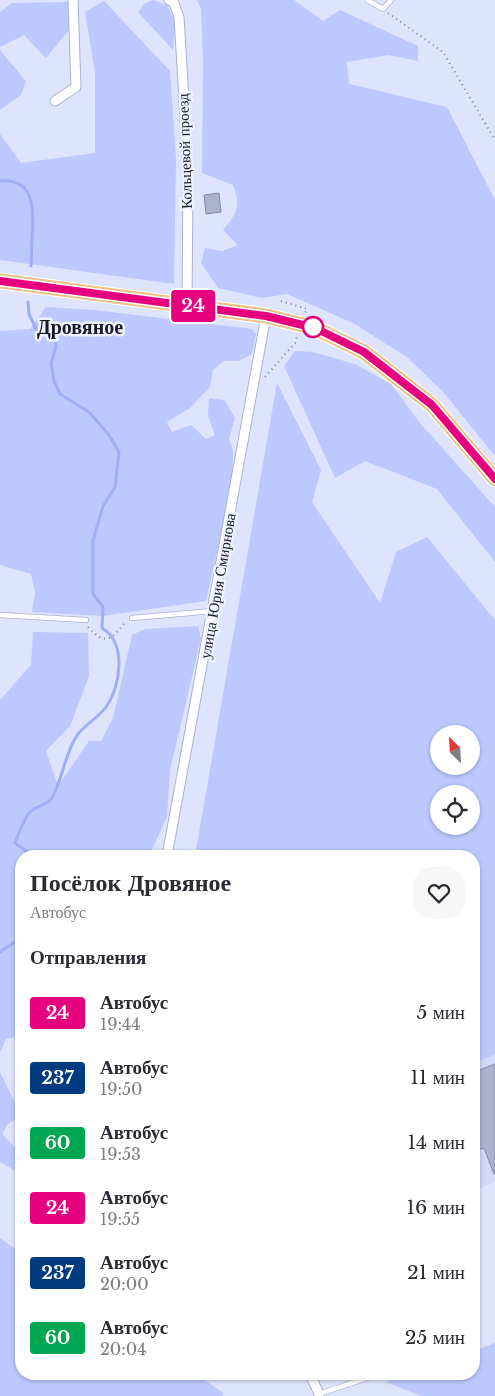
<!DOCTYPE html>
<html lang="ru">
<meta charset="utf-8">
<style>
body{margin:0;font-family:"Libre Baskerville",serif;background:#f7f7f7;color:#2b2b33;height:100vh;display:flex;flex-direction:column;font-size:19px;white-space:nowrap}
*{box-sizing:border-box;margin:0}
p{font-size:16px;color:#7c7c81}
.icon{flex:none;width:28px;height:28px;fill:none;stroke:currentColor;stroke-width:2;stroke-linecap:round;stroke-linejoin:round}
.map{position:relative;flex:1;overflow:hidden}
.drawer{position:absolute;left:15px;top:850px;width:465px;height:530px;display:flex;flex-direction:column;background:#fff;border-radius:20px;box-shadow:0 1px 4px #0004}
.drawer>*{flex:none}
.badge{padding:0 10px;border-radius:4px;font-size:18px;line-height:32px}
.needle{width:32px;rotate:336deg}
.controls{position:absolute;left:430px;top:725px;display:grid;gap:10px}
.controls a{display:grid;place-items:center;width:50px;height:50px;border-radius:50%;background:#fff;box-shadow:0 1px 4px #0004;font-size:25px}
.map>.badge{position:absolute;translate:-50% -50%;box-shadow:0 0 0 2px #fff}
h2{padding:0 15px;font-size:19px;line-height:45px}
.round{display:grid;place-items:center;flex:none;width:52px;height:52px;border-radius:20px;background:#f7f7f7}
.overview{display:flex;align-items:center;justify-content:space-between;height:85px;padding:0 15px}
h1{font-size:24px;font-weight:600;line-height:38px}
ul{padding:0;list-style:none}
li{display:flex;align-items:center;gap:15px;height:65px;padding:0 15px}
li div{flex:1}
li b{display:block;font-size:19px}
li em{font-style:normal}
li .badge{min-width:55px;font-weight:700;text-align:center}
.map>svg:first-child{display:block}
.built{fill:#d1d8f8}
.green{fill:#bcc8fe;fill-rule:evenodd}
.lines{fill:none;stroke-linecap:round;stroke-linejoin:round}
.stream{stroke:#a0aef6;stroke-width:3}
.building{fill:#abb2d0;stroke:#8288a6}
.service-casing{stroke:#abb2d1;stroke-width:6}
.minor-casing{stroke:#abb2d1;stroke-width:11}
.trunk-casing{stroke:#fff;stroke-width:17}
.path{stroke:#818598;stroke-width:2;stroke-dasharray:1 4;stroke-linecap:butt}
.service{stroke:#fff;stroke-width:4.5}
.minor{stroke:#fff;stroke-width:9}
.trunk{stroke:#eec383;stroke-width:15}
.line-casing{stroke:#fff;stroke-width:11}
.line{stroke:#e6007e;stroke-width:8}
.stop-dot{fill:#fff;stroke:#e6007e;stroke-width:2.5}
.labels{text-anchor:middle;stroke-width:5;stroke-linejoin:round;paint-order:stroke}
.street-label{font-size:15px;fill:#181a25;stroke:#eef2ff}
.district-label{font-size:20px;font-weight:bold;fill:#181a25;stroke:#eef2ff}
</style>
<div class="map">
<svg width="495" height="1396" viewBox="0 0 495 1396">
<rect width="100%" height="100%" fill="#dee4fe"/>
<path class="built" d="M495,1054V1182L474,1191V1064Z"/>
<path class="green" d="M153,0L167,5L175,22L173,50L138,12L144,4Z
M197,0H294L323,21L340,10L418,46V61L389,55L347,62L349,84L447,107L495,200V456L444,393L408,358L355,324L287,294L262,298L218,288L201,263L205,248L222,251L238,245L223,230C238,211 241,208 233,185L202,173L203,62L201,9Z
M104,1L170,71L176,159L174,284L0,260V134L21,163L95,153V72L85,12Z
M68,2L69,30L46,58L24,35L0,47V12L12,3Z
M0,50L26,81L21,95L0,110Z
M46,307L94,310L252,329L256,334L252,354L239,361H224L213,370L210,387L190,408L167,422L172,432L191,425L206,439L215,435L208,416L209,398L224,400L235,418L229,439L233,451L232,484L206,601L102,616L32,612L35,593L31,574L0,565V331L30,329Z
M295,351L312,352L355,364L391,384L420,423L495,507V562L437,489L365,461L335,478L284,366Z
M277,383L321,470L312,502L380,603L396,552L427,537L495,620V1054L474,1064V856H195ZM439,734H471V766H439ZM439,794H471V826H439Z
M198,626L201,639L170,770L167,817L149,856H21V1036L6,1039L0,1052V700L31,665L33,632L88,633L89,676L70,726L46,751L58,786L89,741H101L113,718L132,635L145,629Z
M0,1072L16,1105L21,1110V1116L8,1124L2,1134L19,1151L21,1174L0,1162Z
M0,1238L21,1253V1374H196L222,1392L223,1396H0Z
M495,1343V1396H421L386,1382L408,1374H474V1351Z"/>
<g class="lines">
<path class="stream" d="M0,181C36,178 34,212 32,238C31,248 32,257 31,266
M28,302L29,314L38,333L55,336L56,347L51,363L54,381L60,394L89,412L109,435L119,452L115,487L103,506L93,541V594L103,607L102,628C127,643 121,686 106,707C98,718 86,724 78,734C65,752 63,778 52,798C48,805 35,806 30,812C23,820 19,834 15,843L33,856
M0,952L21,938"/>
</g>
<path class="building" d="M219,193L221,212L206,214L204,195Z
M495,1064V1174H494L484,1148L474,1151V1072Z"/>
<g class="lines">
<defs>
<path id="service" d="M367,0L383,9L391,0
M0,615L86,620
M132,618L213,611
M319,1394L379,1374"/>
<path id="minor" d="M169,0L174,3L179,17L183,83L188,185L187,305
M55,101L76,87L73,0
M167,856L266,316
M310,1374L319,1394"/>
<path id="trunk" d="M0,281L266,316L315,328L364,352L432,405L495,479"/>
</defs>
<use href="#service" class="service-casing"/>
<use href="#minor" class="minor-casing"/>
<use href="#trunk" class="trunk-casing"/>
<path class="path" d="M388,13L443,52L495,140
M281,301L307,309L305,313
M265,377L295,343L297,336
M88,627C106,647 112,639 126,621"/>
<use href="#service" class="service"/>
<use href="#minor" class="minor"/>
<use href="#trunk" class="trunk"/>
</g>
<g class="lines">
<defs>
<path id="line" d="M0,281L266,316L315,328L364,352L432,405L495,479"/>
</defs>
<use href="#line" class="line-casing"/>
<use href="#line" class="line"/>
</g>
<circle class="stop-dot" cx="313" cy="327" r="10"/>
<g class="labels">
<g class="street-label">
<text transform="translate(185 151) rotate(-92)" y="5">Кольцевой проезд</text>
<text transform="translate(218 586) rotate(-80)" y="5">улица Юрия Смирнова</text>
</g>
<g class="district-label">
<text x="80" y="334">Дровяное</text>
</g>
</g>
</svg>
<div class="controls">
<a><svg class="needle" viewBox="-14 -14 28 28"><path d="M0-13l5 13h-10z" fill="#e53935"/><path d="M0 13l5-13h-10z" fill="#7c7c81"/></svg></a>
<a><svg class="icon" aria-label="locate" viewBox="0 0 24 24"><circle cx="12" cy="12" r="6"/><path d="M12 2v4M12 18v4M2 12h4M18 12h4"/></svg></a>
</div>
<b class="badge" style="left:193px;top:306px;background:#e6007e;color:#fff">24</b>
<section class="drawer">
<div class="overview"><div><h1>Посёлок Дровяное</h1><p>Автобус</p></div><a class="round"><svg class="icon" aria-label="heart" viewBox="0 0 24 24"><path d="M12 20l-8-8c-3-5 5-10 8-4 3-6 11-1 8 4z"/></svg></a></div>
<h2>Отправления</h2>
<ul>
<li><span class="badge" style="background:#e6007e;color:#fff">24</span><div><b>Автобус</b><p>19:44</p></div><em>5 мин</em></li>
<li><span class="badge" style="background:#003b80;color:#fff">237</span><div><b>Автобус</b><p>19:50</p></div><em>11 мин</em></li>
<li><span class="badge" style="background:#00a651;color:#fff">60</span><div><b>Автобус</b><p>19:53</p></div><em>14 мин</em></li>
<li><span class="badge" style="background:#e6007e;color:#fff">24</span><div><b>Автобус</b><p>19:55</p></div><em>16 мин</em></li>
<li><span class="badge" style="background:#003b80;color:#fff">237</span><div><b>Автобус</b><p>20:00</p></div><em>21 мин</em></li>
<li><span class="badge" style="background:#00a651;color:#fff">60</span><div><b>Автобус</b><p>20:04</p></div><em>25 мин</em></li>
</ul>
</section>
</div>
